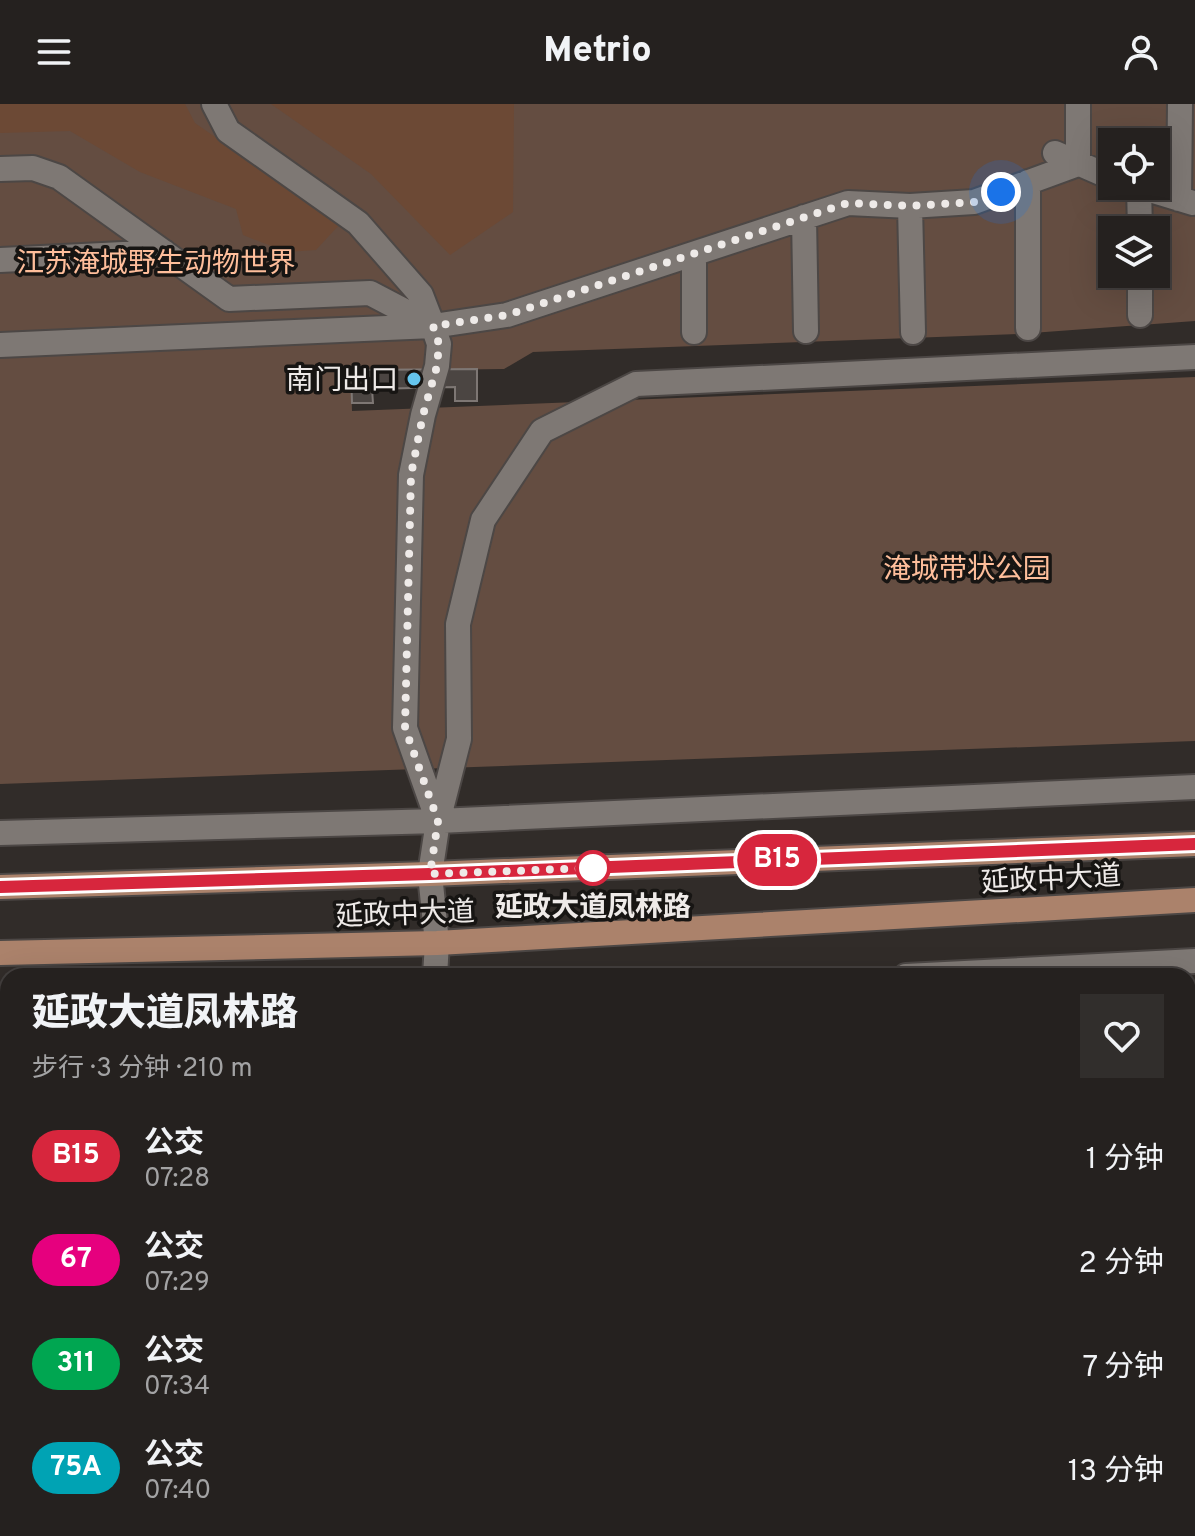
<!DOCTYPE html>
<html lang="zh">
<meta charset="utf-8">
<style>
body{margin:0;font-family:Overpass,"Noto Sans SC",sans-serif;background:#312e2c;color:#f1f3f6;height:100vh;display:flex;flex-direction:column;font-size:30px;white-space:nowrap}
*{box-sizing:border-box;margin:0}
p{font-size:26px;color:#a3a3a4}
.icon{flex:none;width:44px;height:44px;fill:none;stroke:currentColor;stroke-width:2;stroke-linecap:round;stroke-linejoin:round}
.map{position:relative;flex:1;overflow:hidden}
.details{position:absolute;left:0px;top:864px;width:1196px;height:568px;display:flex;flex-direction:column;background:#25211f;border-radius:24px 24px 0 0;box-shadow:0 8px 32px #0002,0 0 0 2px #423e3d}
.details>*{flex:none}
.badge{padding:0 16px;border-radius:26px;font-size:28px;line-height:52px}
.fabs{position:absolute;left:1098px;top:24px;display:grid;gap:16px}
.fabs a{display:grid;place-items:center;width:72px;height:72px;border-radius:0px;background:#25211f;box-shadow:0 8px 32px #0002,0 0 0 2px #423e3d;font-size:40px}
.you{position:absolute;width:40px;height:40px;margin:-20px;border:6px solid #fff;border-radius:50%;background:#1a73e8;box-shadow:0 0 0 12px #1a73e833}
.map>.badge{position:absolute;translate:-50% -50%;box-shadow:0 0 0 4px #fff}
.round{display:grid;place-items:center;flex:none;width:84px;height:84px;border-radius:0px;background:#312e2c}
.overview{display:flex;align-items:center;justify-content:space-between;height:136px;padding:0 32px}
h1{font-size:38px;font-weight:800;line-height:60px}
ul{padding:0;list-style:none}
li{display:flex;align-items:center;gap:24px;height:104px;padding:0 32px}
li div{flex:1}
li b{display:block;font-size:30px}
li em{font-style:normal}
li .badge{min-width:88px;font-weight:700;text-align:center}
header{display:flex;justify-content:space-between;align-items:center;height:104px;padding:0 32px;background:#25211f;font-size:36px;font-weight:800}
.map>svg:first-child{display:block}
.green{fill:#644d41;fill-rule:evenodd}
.forest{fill:#6c4935}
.building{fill:#4b4542;stroke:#7e7774;stroke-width:2}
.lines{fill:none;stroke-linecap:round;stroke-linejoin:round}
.minor-casing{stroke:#4c4745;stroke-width:28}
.major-casing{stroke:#4c4745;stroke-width:28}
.minor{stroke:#7e7874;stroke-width:24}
.major{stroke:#ab826b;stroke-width:24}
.line-casing{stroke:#fff;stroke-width:18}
.line{stroke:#d7263d;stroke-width:12}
.walk{stroke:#eeeae8;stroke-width:8;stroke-dasharray:0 14.4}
.poi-dot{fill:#65c5ee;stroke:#171513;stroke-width:3}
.stop-dot{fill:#fff;stroke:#d7263d;stroke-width:4}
.labels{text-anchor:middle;stroke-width:7;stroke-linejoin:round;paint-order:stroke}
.park-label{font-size:28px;fill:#febe9b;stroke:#171513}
.poi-label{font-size:28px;fill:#eeeae8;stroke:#171513;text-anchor:end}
.street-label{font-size:28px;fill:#eeeae8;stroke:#171513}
.stop-label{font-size:28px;font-weight:bold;fill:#eeeae8;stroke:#171513}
</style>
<header><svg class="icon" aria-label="menu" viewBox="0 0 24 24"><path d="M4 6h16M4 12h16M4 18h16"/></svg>Metrio<svg class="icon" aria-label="person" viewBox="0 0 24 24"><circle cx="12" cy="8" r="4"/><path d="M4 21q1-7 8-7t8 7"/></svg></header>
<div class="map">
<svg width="1195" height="1432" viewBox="0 0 1195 1432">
<rect width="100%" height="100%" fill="#312c29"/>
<path class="green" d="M0,0H1195V217L1018,230L533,248L504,265L351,267L352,307L1195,273V637L0,680ZM1112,38H1156V82H1112ZM1112,126H1156V170H1112Z
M1188,912H1195V1126H1188Z
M0,968H8V1137H0Z"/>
<path class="forest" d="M0,0H185L195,19L340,120L316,146L286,148L243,131L236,105L140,68L70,27L0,29Z
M271,0H514L513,108L450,151L371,70Z"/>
<path class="building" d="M477,265V297H455V283L372,285L373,299H352L351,266Z
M1164,1424H1195V1432H1164Z"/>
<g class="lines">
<defs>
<path id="minor" d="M214,0L228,27L358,119L421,191L433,222L439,240L437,262L423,311L411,371L405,624L438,717
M1055,49L1112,74
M0,65L33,64L59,73L229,195L370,189L431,221
M1028,78V224
M1137,82L1193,99
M1139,83L1140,126
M1179,95L1180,0
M910,102L913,228
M804,113L806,227
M694,150V228
M0,156L164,148
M1140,170V211
M0,241L433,222L507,211L848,99L910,102L974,98L1078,60V0
M0,729L438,717L1195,683
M435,872L437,839L430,770L438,717L459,635L458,520L483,416L542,327L636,280L1195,253
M906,872L1195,857
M0,913H8
M416,1432V1424"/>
<path id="major" d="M0,783L430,770L1195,740
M0,849L437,839L1195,796"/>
</defs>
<use href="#minor" class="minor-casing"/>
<use href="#major" class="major-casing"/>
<use href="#minor" class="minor"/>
<use href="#major" class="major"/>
</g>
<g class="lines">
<defs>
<path id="line" d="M0,783L430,770L1195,740"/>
</defs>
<use href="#line" class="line-casing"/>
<use href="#line" class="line"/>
<path class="walk" d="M593,764L430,770L438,717L405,624L411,371L423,311L437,262L439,240L433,222L507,211L848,99L910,102L974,98L1001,88"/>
</g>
<circle class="poi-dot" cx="414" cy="275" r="8"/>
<circle class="stop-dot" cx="593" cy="764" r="16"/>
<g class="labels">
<g class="park-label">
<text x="156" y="168">江苏淹城野生动物世界</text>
<text x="967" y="474">淹城带状公园</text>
</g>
<g class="poi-label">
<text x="398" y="285">南门出口</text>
</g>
<g class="street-label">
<text transform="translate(1051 774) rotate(-3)" y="10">延政中大道</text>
<text transform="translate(405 809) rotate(-2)" y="10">延政中大道</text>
</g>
<g class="stop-label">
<text x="593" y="812">延政大道凤林路</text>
</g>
</g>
</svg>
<div class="fabs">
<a><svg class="icon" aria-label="locate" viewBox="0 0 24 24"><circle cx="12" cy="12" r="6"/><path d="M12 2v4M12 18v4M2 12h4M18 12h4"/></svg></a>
<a><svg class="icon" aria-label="layers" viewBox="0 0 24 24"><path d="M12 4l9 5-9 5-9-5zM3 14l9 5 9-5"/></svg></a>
</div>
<div class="you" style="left:1001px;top:88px"></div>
<b class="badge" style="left:777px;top:756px;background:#d7263d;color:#fff">B15</b>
<section class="details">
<div class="overview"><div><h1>延政大道凤林路</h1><p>步行 · 3 分钟 · 210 m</p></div><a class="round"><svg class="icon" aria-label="heart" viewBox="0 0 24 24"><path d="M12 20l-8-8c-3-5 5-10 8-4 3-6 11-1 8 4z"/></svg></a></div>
<ul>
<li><span class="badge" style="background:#d7263d;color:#fff">B15</span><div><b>公交</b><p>07:28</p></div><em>1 分钟</em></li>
<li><span class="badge" style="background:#e6007e;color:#fff">67</span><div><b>公交</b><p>07:29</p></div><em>2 分钟</em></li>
<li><span class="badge" style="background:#00a651;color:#fff">311</span><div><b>公交</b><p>07:34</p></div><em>7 分钟</em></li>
<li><span class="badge" style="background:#00a3b4;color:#fff">75A</span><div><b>公交</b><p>07:40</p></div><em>13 分钟</em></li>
</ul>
</section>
</div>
